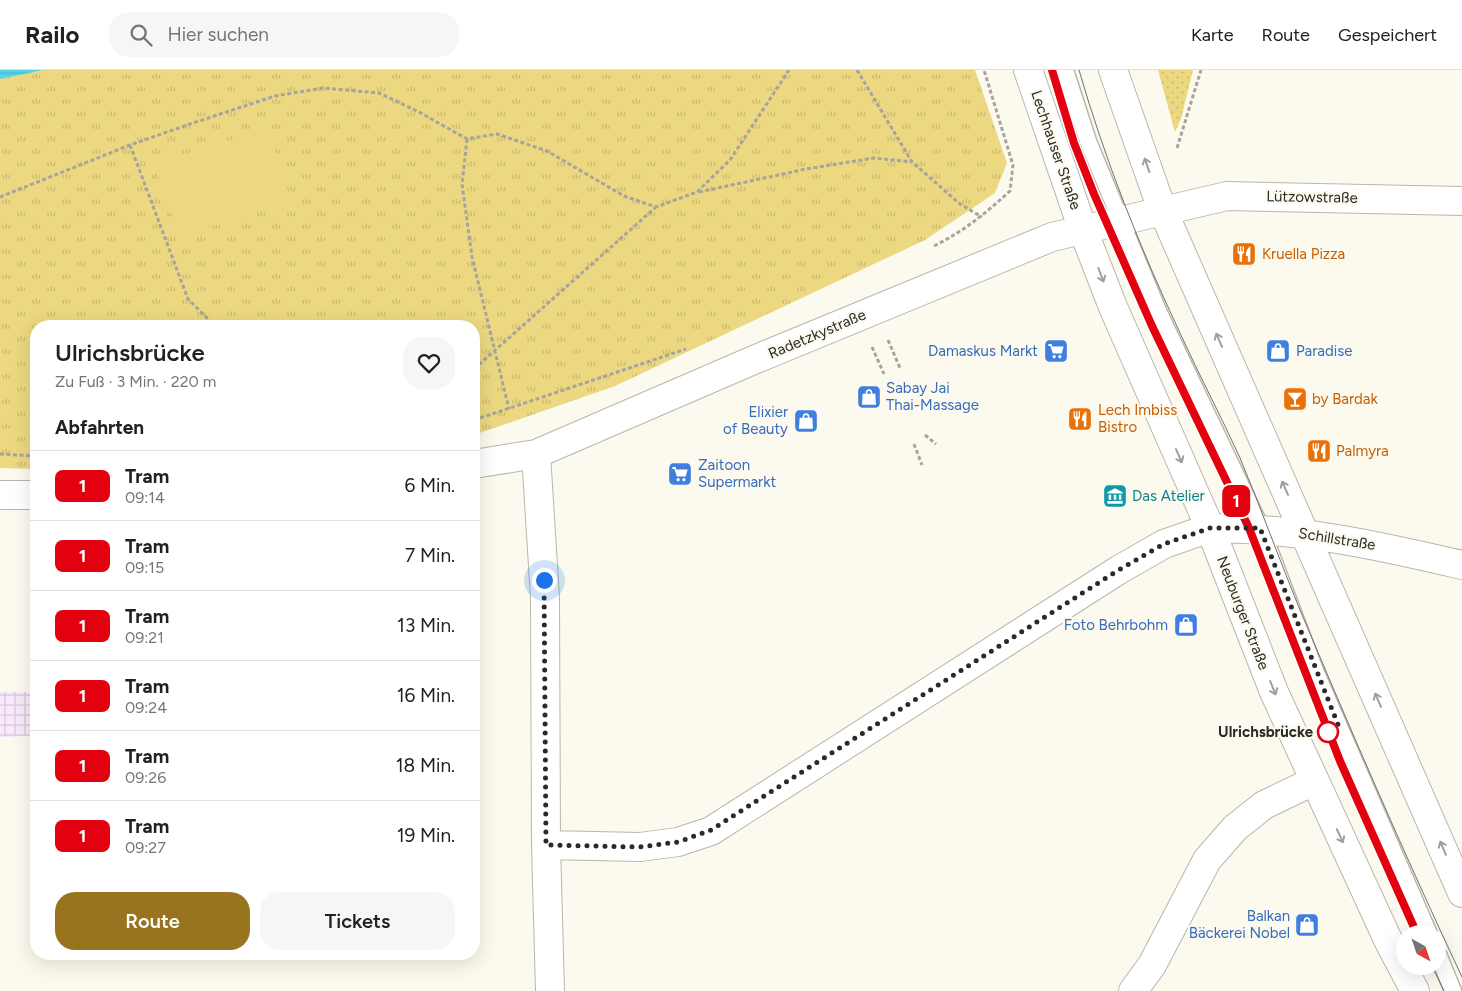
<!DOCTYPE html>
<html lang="de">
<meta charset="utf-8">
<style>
body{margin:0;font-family:Figtree,sans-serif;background:#f6f6f6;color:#202124;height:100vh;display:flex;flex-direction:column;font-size:19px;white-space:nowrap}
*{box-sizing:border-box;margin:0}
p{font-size:16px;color:#757577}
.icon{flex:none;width:28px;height:28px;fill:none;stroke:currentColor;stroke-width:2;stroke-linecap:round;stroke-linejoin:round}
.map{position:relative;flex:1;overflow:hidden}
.side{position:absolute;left:30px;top:250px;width:450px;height:640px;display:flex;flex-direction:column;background:#fff;border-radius:20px;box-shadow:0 5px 20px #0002}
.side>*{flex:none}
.badge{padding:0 10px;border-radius:8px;font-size:18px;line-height:32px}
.needle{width:32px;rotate:140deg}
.buttons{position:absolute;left:1396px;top:855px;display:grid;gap:10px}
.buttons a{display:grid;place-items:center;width:50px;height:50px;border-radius:50%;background:#fff;box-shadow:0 5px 20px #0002;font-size:25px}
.you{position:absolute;width:25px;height:25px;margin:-12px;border:4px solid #fff;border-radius:50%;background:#1a73e8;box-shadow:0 0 0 8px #1a73e833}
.map>.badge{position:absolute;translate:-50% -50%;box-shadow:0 0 0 2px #fff}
h2{padding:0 25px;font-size:19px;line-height:45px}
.round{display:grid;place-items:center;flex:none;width:52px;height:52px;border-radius:20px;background:#f6f6f6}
.headline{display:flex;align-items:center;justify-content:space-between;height:85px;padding:0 25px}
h1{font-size:24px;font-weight:600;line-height:38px}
.button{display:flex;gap:10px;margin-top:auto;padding:10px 25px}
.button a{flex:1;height:58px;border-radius:20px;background:#99741f;color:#fff;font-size:20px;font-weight:600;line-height:58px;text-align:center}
.button a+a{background:#f6f6f6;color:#202124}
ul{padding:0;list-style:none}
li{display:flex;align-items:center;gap:15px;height:70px;padding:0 25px;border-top:1px solid #e0e0e0}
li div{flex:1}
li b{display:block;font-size:19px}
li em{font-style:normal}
li .badge{min-width:55px;font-weight:700;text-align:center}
header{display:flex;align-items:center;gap:30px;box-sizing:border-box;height:70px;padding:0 25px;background:#fff;border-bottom:1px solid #e0e0e0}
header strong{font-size:24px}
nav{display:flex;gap:28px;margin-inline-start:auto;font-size:18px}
.search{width:350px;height:45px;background:#f6f6f6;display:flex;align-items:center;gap:12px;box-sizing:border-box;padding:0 18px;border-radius:20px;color:#757577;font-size:19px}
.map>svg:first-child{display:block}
.industrial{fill:url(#industrial-grid)}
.grass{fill:url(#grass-dots)}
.park{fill:url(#park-tufts)}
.pitch{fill:#ecd881}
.water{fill:url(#water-rules)}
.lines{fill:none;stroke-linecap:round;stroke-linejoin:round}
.service-casing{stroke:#b9b7ac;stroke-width:19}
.minor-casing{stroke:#b9b7ac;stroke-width:30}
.tertiary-casing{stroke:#b9b7ac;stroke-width:30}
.path{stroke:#a6a49c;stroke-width:3;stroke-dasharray:4 2.5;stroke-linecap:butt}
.service{stroke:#fff;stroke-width:16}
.minor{stroke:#fff;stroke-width:28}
.tertiary{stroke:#fff;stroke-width:28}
.tram{stroke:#72716a;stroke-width:1}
.oneway{stroke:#a09f9d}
.line-casing{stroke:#fff;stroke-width:11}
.line{stroke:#e3000f;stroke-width:8}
.walk{stroke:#2b2a26;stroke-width:5;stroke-dasharray:0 9}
.stop-dot{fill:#fff;stroke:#e3000f;stroke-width:2.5}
.labels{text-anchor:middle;stroke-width:4.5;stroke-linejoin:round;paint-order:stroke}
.street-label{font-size:15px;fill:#2b2a26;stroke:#fcfaee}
.food-label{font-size:15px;fill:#c56008;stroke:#fcfaee;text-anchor:start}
.shop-label{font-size:15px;fill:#366cbe;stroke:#fcfaee;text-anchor:end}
.culture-label{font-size:15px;fill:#0d838f;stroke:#fcfaee;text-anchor:start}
.stop-label{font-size:15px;font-weight:bold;fill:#2b2a26;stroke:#fcfaee;text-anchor:end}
</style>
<header>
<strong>Railo</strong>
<div class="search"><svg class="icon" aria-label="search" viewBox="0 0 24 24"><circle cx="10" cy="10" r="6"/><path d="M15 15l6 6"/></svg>Hier suchen</div>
<nav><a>Karte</a><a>Route</a><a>Gespeichert</a></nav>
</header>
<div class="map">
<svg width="1462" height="921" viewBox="0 0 1462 921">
<defs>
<pattern id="industrial-grid" width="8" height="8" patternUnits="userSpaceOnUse" patternTransform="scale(1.25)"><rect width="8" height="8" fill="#f9e9fc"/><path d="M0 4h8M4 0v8" fill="none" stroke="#d6c8d8"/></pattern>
<pattern id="grass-dots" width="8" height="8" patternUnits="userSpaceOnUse" patternTransform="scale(1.25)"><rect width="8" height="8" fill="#ecd881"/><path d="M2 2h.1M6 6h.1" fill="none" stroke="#cbba6f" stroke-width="1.8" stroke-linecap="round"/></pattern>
<pattern id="park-tufts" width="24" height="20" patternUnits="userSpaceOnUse" patternTransform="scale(1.25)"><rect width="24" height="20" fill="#ecd881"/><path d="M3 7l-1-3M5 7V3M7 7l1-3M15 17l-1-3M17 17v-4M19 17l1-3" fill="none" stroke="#cbba6f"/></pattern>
<pattern id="water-rules" width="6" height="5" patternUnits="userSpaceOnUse" patternTransform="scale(1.25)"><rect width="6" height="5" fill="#57d3e4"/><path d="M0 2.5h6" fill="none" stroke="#4cb5c3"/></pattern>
</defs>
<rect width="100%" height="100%" fill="#fcfaee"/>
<path class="industrial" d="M0,622H36V666L0,667Z"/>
<path class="grass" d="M1158,0H1193L1181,49L1175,62Z"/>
<path class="park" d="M44,0H975L1007,93L995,123L925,170L615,316L474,365V256H36V399L0,398V9Z"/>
<path class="pitch" d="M268,58L291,131L179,167L155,94Z"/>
<path class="water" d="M0,0H44L0,9Z"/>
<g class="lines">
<defs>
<path id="service" d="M1065,0L1088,71L1159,243L1261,458L1316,603L1429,864
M1438,884L1453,921"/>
<path id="minor" d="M536,384L545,528L546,775L550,921
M474,394L536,384L756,289L1052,167L1227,126L1462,131
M0,425H36
M546,775L640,777L678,772L711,761L1117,501L1164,474L1210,458
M1133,921L1152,895L1207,790L1235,758L1264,735L1314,711"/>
<path id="tertiary" d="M1028,0L1083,160L1113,237L1210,458L1274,622L1389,872L1415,921
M1113,0L1160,134L1462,823
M1210,458C1299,458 1376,475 1462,495"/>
</defs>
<use href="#service" class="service-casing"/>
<use href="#minor" class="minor-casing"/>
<use href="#tertiary" class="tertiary-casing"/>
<path class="path" d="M857,0L912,92L960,134L982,147
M467,69L462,114L472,187L509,339
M130,75L188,229L215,256
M1177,78L1201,0
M699,122L806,99L874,88L912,92
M0,127L130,75L190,54L275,26L323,18L379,23L419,42L467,69L497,64L547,81L624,126L656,137L697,122L730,90L789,0
M934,176C964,161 986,143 1010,121L1013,95L984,0
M888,270L900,298
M872,277L884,304
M474,299L656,137
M474,350L686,279
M925,365L936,374
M914,374L922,395
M0,384L36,386"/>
<use href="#service" class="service"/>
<use href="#minor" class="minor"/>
<use href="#tertiary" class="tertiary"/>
<path class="tram" d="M1052,0L1074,73L1093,124L1151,256L1249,458L1340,691L1417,864
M1079,0C1105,90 1140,178 1180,263C1199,305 1221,346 1240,388C1261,438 1279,489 1300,540C1352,663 1405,786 1462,907
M1432,896L1444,921"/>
</g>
<defs><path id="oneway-shaft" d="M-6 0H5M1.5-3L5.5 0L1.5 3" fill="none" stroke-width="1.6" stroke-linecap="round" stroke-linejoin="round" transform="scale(1.25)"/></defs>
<g class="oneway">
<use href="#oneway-shaft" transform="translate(1147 95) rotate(-109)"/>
<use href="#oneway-shaft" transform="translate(1101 205) rotate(69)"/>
<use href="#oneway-shaft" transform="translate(1219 270) rotate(-114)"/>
<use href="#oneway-shaft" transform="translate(1179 386) rotate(66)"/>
<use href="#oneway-shaft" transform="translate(1285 418) rotate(-114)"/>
<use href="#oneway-shaft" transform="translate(1273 618) rotate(68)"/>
<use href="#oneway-shaft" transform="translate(1378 630) rotate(-114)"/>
<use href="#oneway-shaft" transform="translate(1340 766) rotate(65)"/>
<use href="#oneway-shaft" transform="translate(1443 778) rotate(-113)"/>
</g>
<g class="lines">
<defs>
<path id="line" d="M1052,0L1074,73L1094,124L1152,256L1249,458L1340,691L1417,864"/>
</defs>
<use href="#line" class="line-casing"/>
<use href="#line" class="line"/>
<path class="walk" d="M544,510L546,775L640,777L678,772L711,760L1117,501L1164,474L1210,458H1260L1339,657L1328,662"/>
</g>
<defs>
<symbol id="restaurant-square" viewBox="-11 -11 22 22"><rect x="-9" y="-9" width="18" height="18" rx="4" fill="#e8710a" stroke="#fcfaee"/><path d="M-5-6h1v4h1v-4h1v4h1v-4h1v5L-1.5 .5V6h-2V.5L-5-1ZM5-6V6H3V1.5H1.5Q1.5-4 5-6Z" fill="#fff"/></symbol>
<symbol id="supermarket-square" viewBox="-11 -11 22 22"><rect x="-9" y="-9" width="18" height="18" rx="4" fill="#3f7fe0" stroke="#fcfaee"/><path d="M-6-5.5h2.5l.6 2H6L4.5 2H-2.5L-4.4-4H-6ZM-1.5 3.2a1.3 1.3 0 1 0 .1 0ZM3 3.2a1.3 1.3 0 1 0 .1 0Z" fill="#fff"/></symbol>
<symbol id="shop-square" viewBox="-11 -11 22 22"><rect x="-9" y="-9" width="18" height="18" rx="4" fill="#3f7fe0" stroke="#fcfaee"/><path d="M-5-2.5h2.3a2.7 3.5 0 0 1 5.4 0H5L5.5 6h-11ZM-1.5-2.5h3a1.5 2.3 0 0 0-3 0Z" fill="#fff"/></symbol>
<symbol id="bar-square" viewBox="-11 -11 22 22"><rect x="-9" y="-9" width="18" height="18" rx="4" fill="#e8710a" stroke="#fcfaee"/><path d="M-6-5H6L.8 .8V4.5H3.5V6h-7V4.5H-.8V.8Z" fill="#fff"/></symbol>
<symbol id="museum-square" viewBox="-11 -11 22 22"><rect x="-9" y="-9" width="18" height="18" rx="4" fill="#0f9aa8" stroke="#fcfaee"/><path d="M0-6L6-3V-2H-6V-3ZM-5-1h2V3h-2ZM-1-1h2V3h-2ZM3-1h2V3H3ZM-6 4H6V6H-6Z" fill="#fff"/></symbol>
</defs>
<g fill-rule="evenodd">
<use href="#restaurant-square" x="1230" y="170" width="28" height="28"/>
<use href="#supermarket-square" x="1042" y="267" width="28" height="28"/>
<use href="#shop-square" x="1264" y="267" width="28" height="28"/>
<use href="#shop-square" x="855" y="313" width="28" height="28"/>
<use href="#bar-square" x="1281" y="315" width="28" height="28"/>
<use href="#restaurant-square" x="1066" y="335" width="28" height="28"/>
<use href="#shop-square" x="792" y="337" width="28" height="28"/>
<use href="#restaurant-square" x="1305" y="367" width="28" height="28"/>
<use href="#supermarket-square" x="666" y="390" width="28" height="28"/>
<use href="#museum-square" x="1101" y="412" width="28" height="28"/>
<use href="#shop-square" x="1172" y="541" width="28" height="28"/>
<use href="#shop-square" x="1293" y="841" width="28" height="28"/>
</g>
<circle class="stop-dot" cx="1328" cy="662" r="10"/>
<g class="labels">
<g class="street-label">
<text transform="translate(1056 80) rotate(71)" y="5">Lechhauser Straße</text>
<text transform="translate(1312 127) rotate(1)" y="5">Lützowstraße</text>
<text transform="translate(817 264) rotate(-23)" y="5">Radetzkystraße</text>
<text transform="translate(1337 469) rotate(9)" y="5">Schillstraße</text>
<text transform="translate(1243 543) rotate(69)" y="5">Neuburger Straße</text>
</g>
<g class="food-label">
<text x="1262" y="189">Kruella Pizza</text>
<text x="1312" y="334">by Bardak</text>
<text x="1098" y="345">Lech Imbiss<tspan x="1098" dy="17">Bistro</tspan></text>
<text x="1336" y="386">Palmyra</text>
</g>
<g class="shop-label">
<text x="1038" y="286">Damaskus Markt</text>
<text x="1296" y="286" text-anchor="start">Paradise</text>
<text x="886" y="323" text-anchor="start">Sabay Jai<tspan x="886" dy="17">Thai-Massage</tspan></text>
<text x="788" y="347">Elixier<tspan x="788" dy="17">of Beauty</tspan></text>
<text x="698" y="400" text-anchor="start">Zaitoon<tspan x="698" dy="17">Supermarkt</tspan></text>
<text x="1168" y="560">Foto Behrbohm</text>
<text x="1290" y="851">Balkan<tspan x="1290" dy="17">Bäckerei Nobel</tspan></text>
</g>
<g class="culture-label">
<text x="1132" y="431">Das Atelier</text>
</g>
<g class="stop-label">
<text x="1313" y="667">Ulrichsbrücke</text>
</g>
</g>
</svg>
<div class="buttons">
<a><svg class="needle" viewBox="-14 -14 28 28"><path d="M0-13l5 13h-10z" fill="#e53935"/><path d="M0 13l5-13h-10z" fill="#757577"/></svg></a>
</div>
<div class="you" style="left:544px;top:510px"></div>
<b class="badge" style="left:1236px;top:431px;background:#e3000f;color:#fff">1</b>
<section class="side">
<div class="headline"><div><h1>Ulrichsbrücke</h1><p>Zu Fuß · 3 Min. · 220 m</p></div><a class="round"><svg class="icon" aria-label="heart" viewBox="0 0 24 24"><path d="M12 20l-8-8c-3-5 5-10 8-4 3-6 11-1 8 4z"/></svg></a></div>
<h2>Abfahrten</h2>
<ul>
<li><span class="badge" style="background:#e3000f;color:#fff">1</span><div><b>Tram</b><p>09:14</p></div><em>6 Min.</em></li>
<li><span class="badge" style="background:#e3000f;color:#fff">1</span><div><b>Tram</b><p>09:15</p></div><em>7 Min.</em></li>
<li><span class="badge" style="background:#e3000f;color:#fff">1</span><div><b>Tram</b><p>09:21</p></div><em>13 Min.</em></li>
<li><span class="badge" style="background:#e3000f;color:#fff">1</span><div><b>Tram</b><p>09:24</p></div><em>16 Min.</em></li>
<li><span class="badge" style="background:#e3000f;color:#fff">1</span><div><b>Tram</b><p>09:26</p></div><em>18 Min.</em></li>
<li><span class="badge" style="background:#e3000f;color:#fff">1</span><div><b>Tram</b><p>09:27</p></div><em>19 Min.</em></li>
</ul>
<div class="button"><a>Route</a><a>Tickets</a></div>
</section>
</div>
